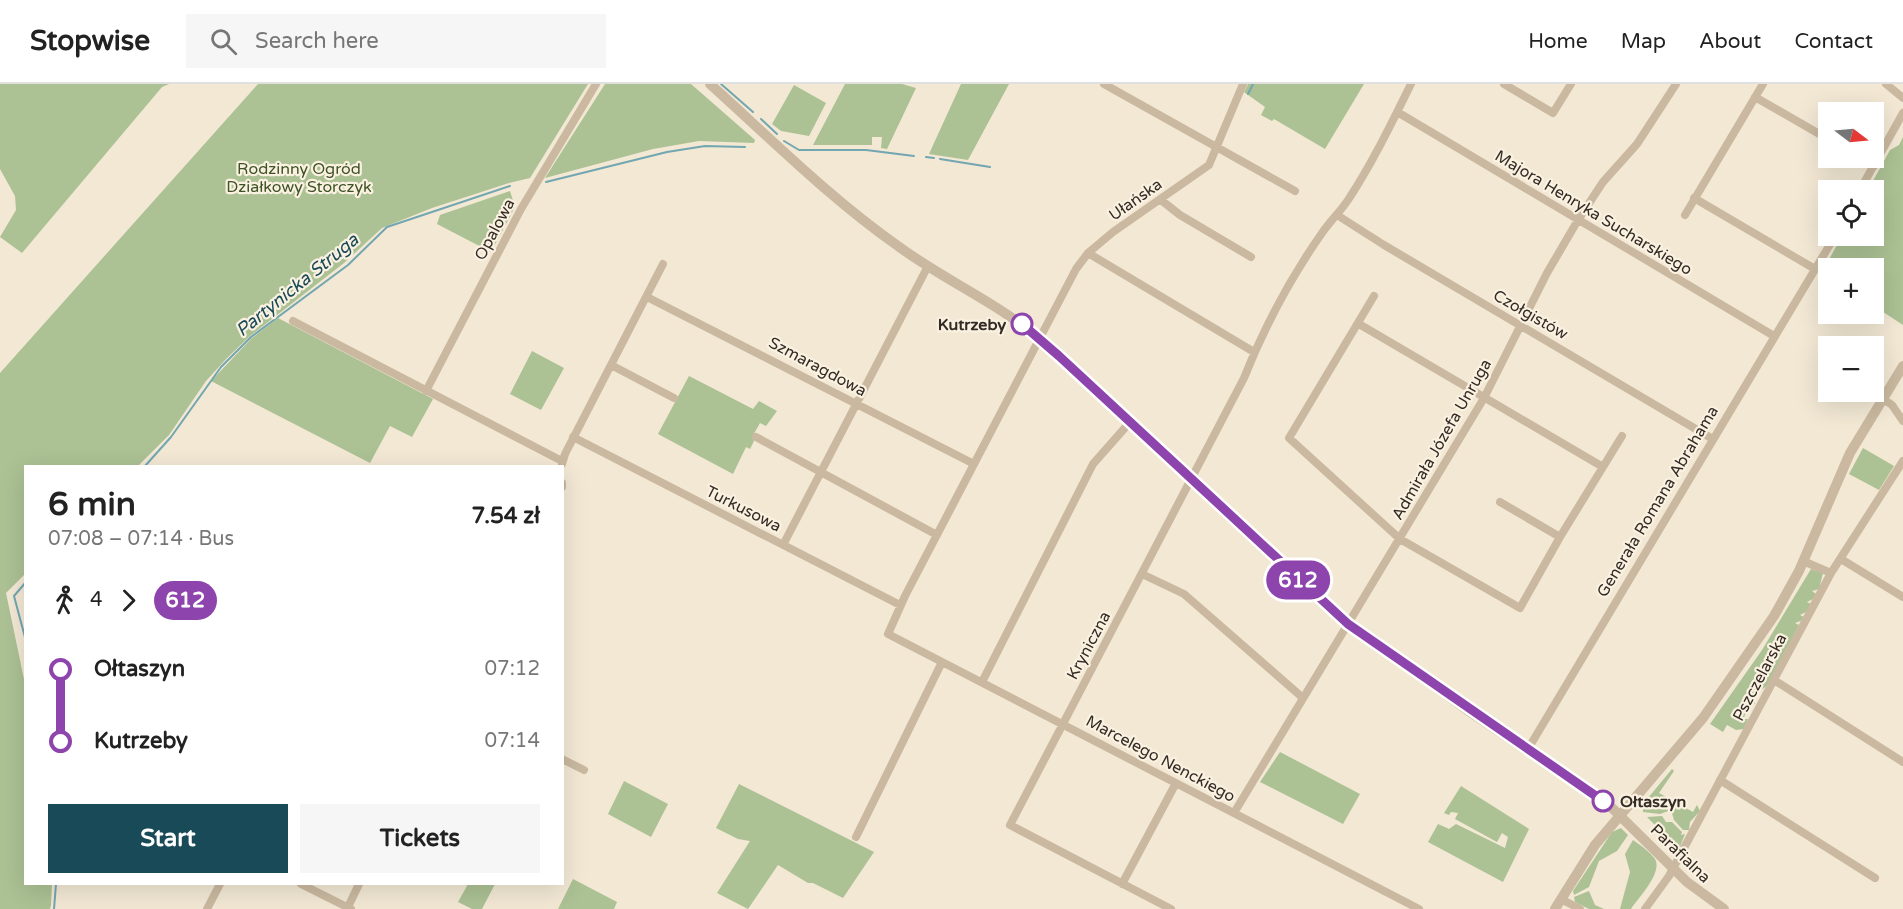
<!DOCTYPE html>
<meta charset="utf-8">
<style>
body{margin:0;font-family:"Varela Round",sans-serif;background:#f6f6f6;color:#222;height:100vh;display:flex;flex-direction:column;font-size:22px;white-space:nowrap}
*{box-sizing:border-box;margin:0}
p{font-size:20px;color:#767676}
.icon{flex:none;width:33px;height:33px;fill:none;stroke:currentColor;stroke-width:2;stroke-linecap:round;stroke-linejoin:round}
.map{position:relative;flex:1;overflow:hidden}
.drawer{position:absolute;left:24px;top:381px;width:540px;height:420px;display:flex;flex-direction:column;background:#fff;border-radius:0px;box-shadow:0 6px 24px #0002}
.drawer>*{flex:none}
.badge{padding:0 12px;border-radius:20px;font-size:21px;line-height:39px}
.needle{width:39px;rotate:106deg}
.buttons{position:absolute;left:1818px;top:18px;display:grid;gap:12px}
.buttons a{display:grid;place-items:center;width:66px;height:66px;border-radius:0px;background:#fff;box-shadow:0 6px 24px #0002;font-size:30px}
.map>.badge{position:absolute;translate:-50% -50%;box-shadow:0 0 0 3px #fff}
.legs{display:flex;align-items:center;gap:9px;height:66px;padding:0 24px;font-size:20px}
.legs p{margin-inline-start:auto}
.head{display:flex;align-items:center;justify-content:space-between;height:102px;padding:0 24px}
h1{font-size:33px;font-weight:700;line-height:45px}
.button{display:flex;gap:12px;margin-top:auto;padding:12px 24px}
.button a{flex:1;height:69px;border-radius:0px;background:#184a57;color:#fff;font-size:24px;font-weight:700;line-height:69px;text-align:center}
.button a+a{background:#f6f6f6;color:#222}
ul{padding:0 24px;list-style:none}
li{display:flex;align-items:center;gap:21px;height:72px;font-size:22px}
li i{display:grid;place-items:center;width:9px;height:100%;margin:0 8px;background:currentColor}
li i::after{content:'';width:15px;height:15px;margin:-8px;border:4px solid;border-radius:50%;background:#fff}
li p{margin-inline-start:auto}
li:first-child i{background:linear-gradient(#0000 50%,currentColor 0)}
li:last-child i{background:linear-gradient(currentColor 50%,#0000 0)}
header{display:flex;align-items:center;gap:36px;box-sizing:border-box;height:84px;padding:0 30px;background:#fff;border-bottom:2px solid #e0e0e0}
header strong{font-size:28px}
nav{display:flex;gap:33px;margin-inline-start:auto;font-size:21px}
.search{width:420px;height:54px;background:#f6f6f6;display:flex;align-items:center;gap:15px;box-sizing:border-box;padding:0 21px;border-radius:0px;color:#767676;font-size:22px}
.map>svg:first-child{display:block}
.green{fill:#acc194}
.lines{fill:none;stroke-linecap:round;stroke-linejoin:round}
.stream{stroke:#72a6b0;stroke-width:2}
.minor{stroke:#cab9a0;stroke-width:8}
.tertiary{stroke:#cab9a0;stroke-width:10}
.line-1-casing{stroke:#fff;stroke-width:14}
.line-1{stroke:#8e44ad;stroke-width:9}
.stop-1-dot{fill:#fff;stroke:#8e44ad;stroke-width:3}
.labels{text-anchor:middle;stroke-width:4.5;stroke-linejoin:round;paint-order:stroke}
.park-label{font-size:16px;fill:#3d5326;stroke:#faf1e1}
.street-label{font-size:16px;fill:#332b24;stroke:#faf1e1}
.stop-label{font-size:16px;font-weight:bold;fill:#332b24;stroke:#faf1e1;text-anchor:end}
.water-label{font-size:18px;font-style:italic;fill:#184a57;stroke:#faf1e1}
</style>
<header>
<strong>Stopwise</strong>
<div class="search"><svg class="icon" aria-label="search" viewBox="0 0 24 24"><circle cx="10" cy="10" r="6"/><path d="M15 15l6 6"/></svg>Search here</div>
<nav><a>Home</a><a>Map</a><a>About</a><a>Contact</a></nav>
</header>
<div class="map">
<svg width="1903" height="825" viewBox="0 0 1903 825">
<rect width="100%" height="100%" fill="#f2e8d4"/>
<path class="green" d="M0,0H169L162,3L22,169L0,153L16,126L15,112L0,85Z
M258,0H588L530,94L509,99L432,124L382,144L344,179L250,252L227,274L206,297L169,351L138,382H26L25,490L6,509L25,600L26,800H52L51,821L50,825H0V289Z
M605,0H691L755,56L754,59L699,57L653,65L545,94Z
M845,0H902L916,4L887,65L881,64L882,53H872V61H813Z
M961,0H1009L968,76L929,70Z
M1248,0H1364L1325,65L1274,35L1272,37L1261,31L1265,23L1244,8Z
M794,1L826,19L809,52L781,47L772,40Z
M1903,53V241L1874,222V184H1828V193L1822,188L1842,152H1874V106H1868L1890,66L1899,61Z
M510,107L515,123L491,168L437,140L440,131Z
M278,234L433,315L412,353L390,342L370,379L211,297L252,254Z
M532,267L564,284L541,326L510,310Z
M689,292L753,325L759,317L777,327L766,342L760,339L752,353L754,357L750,365L746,363L733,390L658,350Z
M1863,364L1894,382L1879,406L1849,390Z
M1811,485L1823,489L1819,505L1812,507L1816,510L1815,514L1807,518L1811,520L1808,527L1800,531L1804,533L1803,536L1795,539L1799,541L1767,602C1760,606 1754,611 1755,620L1750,621L1743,635H1748L1744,645L1736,646L1727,641L1723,648L1710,640L1762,566Z
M1280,668L1360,710L1343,740L1260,698Z
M1672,685L1674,687L1659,709L1693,728L1697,721L1700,727L1690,738L1689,746H1683L1674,736L1671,726L1660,730L1643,728V719L1650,722L1653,720L1648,714Z
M624,697L668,720L651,753L608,730Z
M739,700L874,768L843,814L813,799H808L778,781L748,825L717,809L750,757L738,755L716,744Z
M1461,702L1529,745L1503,798L1428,758L1438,740L1449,745L1456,740L1505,764L1508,753L1502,749L1497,758L1455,735L1458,729L1451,728L1449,731L1444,729Z
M1662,732L1666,738H1672L1682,748L1681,751L1685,750L1679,765L1647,733Z
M1621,744L1628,751L1617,767L1599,777L1589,803L1574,811L1573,807L1612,748Z
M1633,756C1640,761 1650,768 1655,775C1663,789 1638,814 1631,825H1620L1630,788L1625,770Z
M573,795L617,818L614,825H558Z
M468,800H495L482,825H472L458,818Z
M1589,807L1595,821L1604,825H1589L1575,818L1574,813Z"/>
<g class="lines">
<path class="stream" d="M721,0L753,28
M1248,10L1253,0
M761,35L777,50
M784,57L799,66H866L914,72
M926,73L934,74
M940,75L990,83
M546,98L667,68L705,62L745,63
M145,382L171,353L221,283L251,253L348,181L387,143L510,102
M26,498L14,512L26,557
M54,825L56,800"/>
<path class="minor" d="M1104,0L1295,107
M1243,0L1209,81L1113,148L1088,169L1076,185L905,512L888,550L1419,825
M1504,0L1553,29L1571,0
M1886,0L1903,14
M1755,13L1828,55
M1399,29L1774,252
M1859,74L1874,82
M1860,106L1903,29
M1694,114L1815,185
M1161,116L1180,131L1251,173
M1337,131L1384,161L1711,354
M1685,131L1763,0
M1088,169L1254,268
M1374,212L1289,354L1400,455L1520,524L1560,453L1622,352
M647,213L974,380
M293,237L562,377
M1359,240L1603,383
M611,281L674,314
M426,307L521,125L596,0
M1883,315L1892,321L1903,337
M573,353L900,521
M756,353L937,451
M562,380L565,370L663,180
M562,399V403
M1500,418L1560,453
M783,461L928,182
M1841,475L1903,513
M1803,477L1831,489
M1142,490L1184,510L1303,614
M1774,596L1903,678
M982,598L1093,380L1131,337
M1528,665L1835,152
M562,675L584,686
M1720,696L1875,794
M1234,729L1484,314L1547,189L1578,136L1603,98L1637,60L1676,0
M856,753L942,578
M301,800L351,825
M1122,800L1176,699
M1561,815L1580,825
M348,823L359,800
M207,825L220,800
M1171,825L1010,741L1244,294C1264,244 1291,193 1322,149C1331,136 1342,126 1350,113C1374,76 1392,38 1411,0
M1645,825L1669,792L1831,489L1903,377"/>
<path class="tertiary" d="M710,0C771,55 831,115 898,162C944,196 996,218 1040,255L1338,532L1466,625L1612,724L1687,798L1724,825
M1555,825L1595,761L1703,634L1774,532L1799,487L1850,369L1903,282"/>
</g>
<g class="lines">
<defs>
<path id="line-1" d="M1022,240L1059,272L1348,540L1603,717"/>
</defs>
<use href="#line-1" class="line-1-casing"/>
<use href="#line-1" class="line-1"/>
</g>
<g class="stop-1-dot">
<circle cx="1022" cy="240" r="10"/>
<circle cx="1603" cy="717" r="10"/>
</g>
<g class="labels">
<g class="park-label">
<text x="299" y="90">Rodzinny Ogród<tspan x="299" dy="18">Działkowy Storczyk</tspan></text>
</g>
<g class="street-label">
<text transform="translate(1135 115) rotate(-35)" y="6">Ułańska</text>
<text transform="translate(1594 128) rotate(31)" y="6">Majora Henryka Sucharskiego</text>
<text transform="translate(494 145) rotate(-62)" y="6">Opalowa</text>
<text transform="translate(1531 230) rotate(30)" y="6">Czołgistów</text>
<text transform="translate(818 282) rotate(28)" y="6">Szmaragdowa</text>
<text transform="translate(1441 355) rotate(-60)" y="6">Admirała Józefa Unruga</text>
<text transform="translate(1657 417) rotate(-59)" y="6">Generała Romana Abrahama</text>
<text transform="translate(744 424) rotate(27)" y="6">Turkusowa</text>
<text transform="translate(1088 561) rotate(-62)" y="6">Kryniczna</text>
<text transform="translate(1759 593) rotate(-62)" y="6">Pszczelarska</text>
<text transform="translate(1161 674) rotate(28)" y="6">Marcelego Nenckiego</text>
<text transform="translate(1681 769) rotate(44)" y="6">Parafialna</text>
</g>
<g class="stop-label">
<text x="1006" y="246">Kutrzeby</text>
<text x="1620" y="723" text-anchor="start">Ołtaszyn</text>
</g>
<g class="water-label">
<text transform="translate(297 201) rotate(-39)" y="6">Partynicka Struga</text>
</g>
</g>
</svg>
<div class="buttons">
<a><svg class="needle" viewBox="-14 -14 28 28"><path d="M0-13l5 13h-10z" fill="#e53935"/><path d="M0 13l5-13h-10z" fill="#767676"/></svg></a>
<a><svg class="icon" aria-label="locate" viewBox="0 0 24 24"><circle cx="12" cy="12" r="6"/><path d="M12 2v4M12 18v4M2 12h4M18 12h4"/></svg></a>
<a>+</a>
<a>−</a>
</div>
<b class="badge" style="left:1298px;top:496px;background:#8e44ad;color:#fff">612</b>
<section class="drawer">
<div class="head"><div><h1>6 min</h1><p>07:08 – 07:14 · Bus</p></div><b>7.54 zł</b></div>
<div class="legs"><svg class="icon" aria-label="walk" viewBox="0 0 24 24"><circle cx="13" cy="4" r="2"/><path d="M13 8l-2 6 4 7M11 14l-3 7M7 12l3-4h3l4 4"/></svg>4<svg class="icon" aria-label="forward" viewBox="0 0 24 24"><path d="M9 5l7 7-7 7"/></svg><b class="badge" style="background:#8e44ad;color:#fff">612</b></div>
<ul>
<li><i style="color:#8e44ad"></i><b>Ołtaszyn</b><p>07:12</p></li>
<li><i style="color:#8e44ad"></i><b>Kutrzeby</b><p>07:14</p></li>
</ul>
<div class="button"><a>Start</a><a>Tickets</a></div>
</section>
</div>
